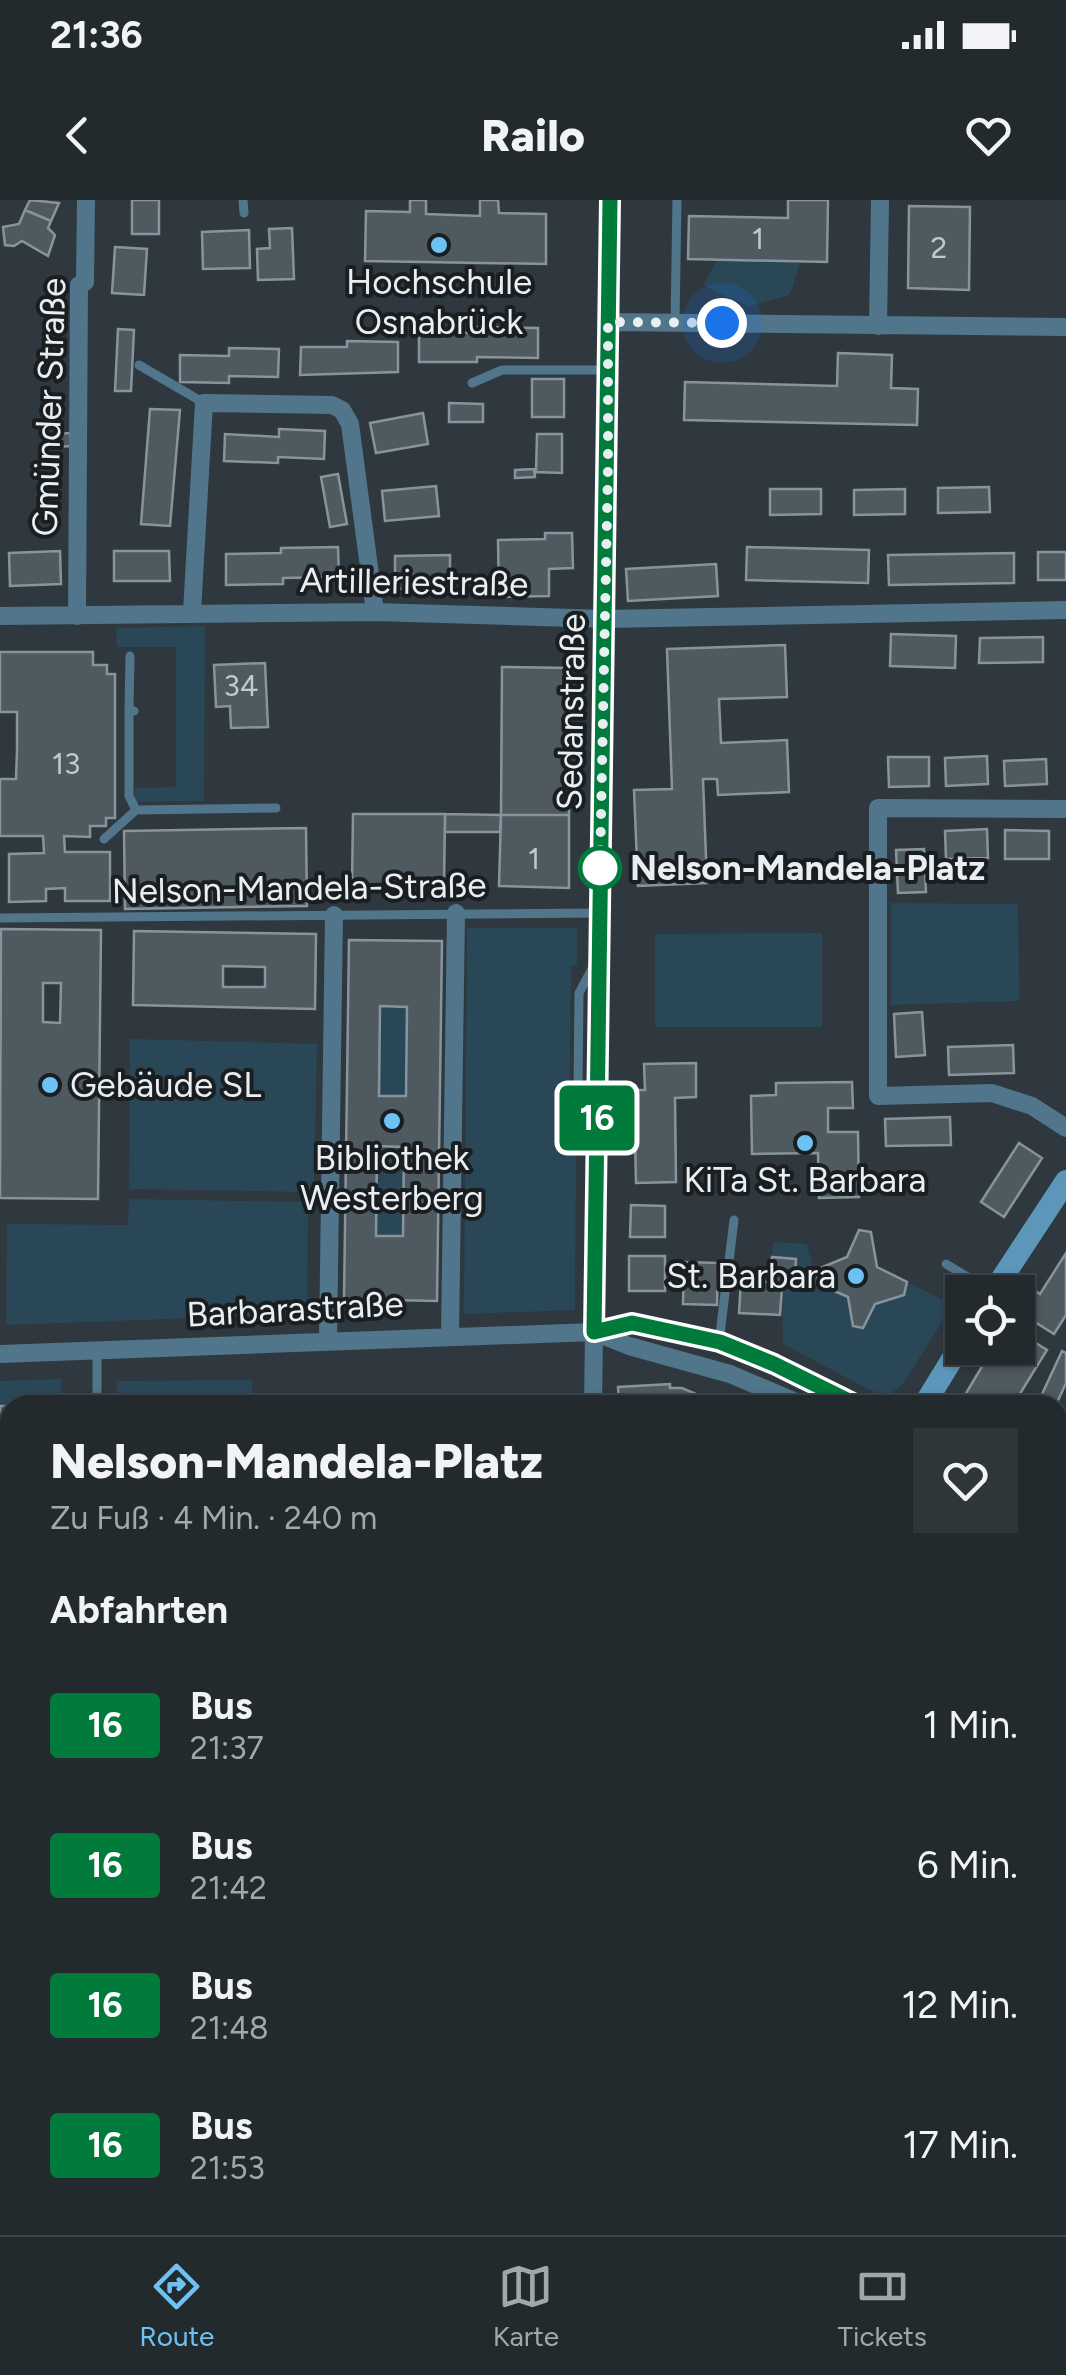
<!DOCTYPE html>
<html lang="de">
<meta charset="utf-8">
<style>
body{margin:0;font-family:Figtree,sans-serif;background:#2e363a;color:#f1f3f6;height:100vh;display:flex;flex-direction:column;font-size:38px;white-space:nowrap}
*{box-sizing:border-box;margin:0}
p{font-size:32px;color:#a2a7aa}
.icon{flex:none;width:55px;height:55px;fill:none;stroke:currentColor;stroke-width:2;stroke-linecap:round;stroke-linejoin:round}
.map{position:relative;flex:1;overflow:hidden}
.side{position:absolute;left:0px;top:1195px;width:1068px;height:840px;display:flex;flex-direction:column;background:#222a2e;border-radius:30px 30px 0 0;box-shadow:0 2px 8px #0004,0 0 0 2px #3f464a}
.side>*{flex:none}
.badge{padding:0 20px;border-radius:8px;font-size:35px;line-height:65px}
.buttons{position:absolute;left:945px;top:1075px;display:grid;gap:20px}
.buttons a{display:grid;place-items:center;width:90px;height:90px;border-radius:0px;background:#222a2e;box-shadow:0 2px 8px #0004,0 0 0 2px #3f464a;font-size:50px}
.you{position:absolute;width:50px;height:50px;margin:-25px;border:8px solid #fff;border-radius:50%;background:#1a73e8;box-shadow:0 0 0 15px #1a73e833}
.map>.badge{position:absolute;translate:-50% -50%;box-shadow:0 0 0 5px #fff}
h2{padding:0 50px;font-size:38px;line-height:90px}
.round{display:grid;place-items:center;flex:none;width:105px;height:105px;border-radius:0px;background:#2e363a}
.summary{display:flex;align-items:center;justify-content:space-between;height:170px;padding:0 50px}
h1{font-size:48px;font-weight:800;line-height:75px}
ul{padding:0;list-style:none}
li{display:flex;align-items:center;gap:30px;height:140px;padding:0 50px}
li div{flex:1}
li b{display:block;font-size:38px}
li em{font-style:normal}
li .badge{min-width:110px;font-weight:700;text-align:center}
.status{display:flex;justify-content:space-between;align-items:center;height:70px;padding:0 50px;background:#222a2e;direction:ltr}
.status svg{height:28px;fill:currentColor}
header{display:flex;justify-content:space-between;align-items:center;height:130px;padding:0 50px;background:#222a2e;font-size:45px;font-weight:800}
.menu{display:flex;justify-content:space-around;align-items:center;height:140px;border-top:2px solid #3f464a;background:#222a2e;font-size:28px;color:#a2a7aa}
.menu a{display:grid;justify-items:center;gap:5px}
.menu .current{color:#6ec2f3}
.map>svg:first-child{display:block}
.green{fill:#2a4758}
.building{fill:#4e5960;stroke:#88949b;stroke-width:2.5;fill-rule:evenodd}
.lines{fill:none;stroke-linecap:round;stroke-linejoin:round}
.lane{stroke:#51758b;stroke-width:9}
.street{stroke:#51758b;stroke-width:18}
.secondary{stroke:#5c97ba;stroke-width:22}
.line-casing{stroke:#fff;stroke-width:22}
.line{stroke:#007b3b;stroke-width:15}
.walk{stroke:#e8eef2;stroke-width:10;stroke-dasharray:0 18}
.poi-dot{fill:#6ec2f3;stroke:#1a1e21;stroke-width:4}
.stop-dot{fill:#fff;stroke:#007b3b;stroke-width:5}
.labels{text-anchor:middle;stroke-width:8;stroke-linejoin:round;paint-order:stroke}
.number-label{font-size:30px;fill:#c2c9ce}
.poi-label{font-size:35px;fill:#e8eef2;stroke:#1a1e21}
.street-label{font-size:35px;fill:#e8eef2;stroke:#1a1e21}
.stop-label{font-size:35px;font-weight:bold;fill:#e8eef2;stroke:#1a1e21;text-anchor:start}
</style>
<div class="status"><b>21:36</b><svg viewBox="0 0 49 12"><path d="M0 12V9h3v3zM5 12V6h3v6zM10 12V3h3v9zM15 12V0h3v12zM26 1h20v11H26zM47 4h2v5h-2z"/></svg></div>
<header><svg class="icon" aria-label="back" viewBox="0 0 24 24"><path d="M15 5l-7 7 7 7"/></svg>Railo<svg class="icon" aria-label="heart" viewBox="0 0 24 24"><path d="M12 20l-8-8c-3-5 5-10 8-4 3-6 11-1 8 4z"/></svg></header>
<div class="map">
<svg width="1066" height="2035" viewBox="0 0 1066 2035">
<rect width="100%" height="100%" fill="#2e383e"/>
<path class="green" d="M717,60L800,62L792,89L787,96L748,106L706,87L704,84Z
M205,426L204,601L135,602V588L176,587V447H117L116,428Z
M891,703L1018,704L1019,801L891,805Z
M467,728H577V765L571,766L569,949L576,950L575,1110L464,1114Z
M822,733V827H655V734Z
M380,806L407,807L406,896H379Z
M130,839L317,844L314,992L129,989Z
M377,946L404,947L403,1036H376Z
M129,999L308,1002L307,1114L6,1125L7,1024L128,1025Z
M773,1042L807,1044L816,1083L848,1097L853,1126L864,1128L875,1104L904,1095L907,1082L953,1105L902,1185L885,1198L783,1144L782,1087L785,1086L786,1078L796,1060L772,1057Z
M61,1179V1205L0,1206V1181Z
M252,1180L253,1205H221V1200L117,1199V1181Z
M0,1596H10V1697L0,1696Z"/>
<path class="building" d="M30,0L59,3L51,21L25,10Z
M132,0H159V34H132Z
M410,0H426V14L480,16V0H498L499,13L546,14V64L365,61L366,11L410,12Z
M788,0H828L827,62L688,59L689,16L788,18Z
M909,6L970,7L969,90L908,88Z
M25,10L51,21L48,28L55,35L48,56L22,41L14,46L5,45L3,27L19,24Z
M292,28L294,79L258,80L257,49L270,48L269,29Z
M249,30L250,68L203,69L202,32Z
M115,47L147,49L144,95L112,93Z
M476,127L538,128V158L477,157V162H419V132L476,133Z
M118,129L134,130L131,191H115Z
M347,141L398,142V172L300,175L301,147H347Z
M229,148L279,149L278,177L229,176V183L180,182V155L229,156Z
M838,153L892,155L891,188L918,189L917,225L684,220L685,182L837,186Z
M532,179H564V217H532Z
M449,203L483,204V222H449Z
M150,209L180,210L170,326L141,324Z
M423,213L428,244L376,253L370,223Z
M279,229L325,231L324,259L278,257V263L224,261L225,234L279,237Z
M70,233L71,246L55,247V234Z
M537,234H562V273L536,272Z
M534,269L535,277L515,278V270Z
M338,274L347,324L330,327L321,277Z
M436,286L439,316L385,321L382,291Z
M989,287L990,312L938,313V288Z
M770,289H821V314L770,315Z
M905,289V314L854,315V290Z
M545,333H572L573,368L549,369V396L499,397L498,340L545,339Z
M338,347L339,377L283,378V384L226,385V354L281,353V348Z
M747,347L869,350L868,383L746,380Z
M60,351L61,384L10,386L9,353Z
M114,351H169L170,381H114Z
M1038,352H1066V380H1038Z
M1014,353V383L889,385L888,355Z
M450,355V388L395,389V356Z
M716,364L718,396L628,401L626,369Z
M891,434L956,436L955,468L890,466Z
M1043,437V462L979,463L980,438Z
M785,445L787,497L719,499L721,543L787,540L789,592L718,595L717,579H703L707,683L638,686L634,590L672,589L667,449Z
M0,452H93V465H107V474H115V618H106V626H90V637L64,636L65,652H110V701H65V688L46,689V701L9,702V654L44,653L43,636H0V579H16L17,550V512H0Z
M265,463L268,527L231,528L230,506L216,507L214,465Z
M502,467L571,468L569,615H501Z
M987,556L988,584L946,586L945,558Z
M888,557H929V586L889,587Z
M1046,559L1047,584L1005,586L1004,561Z
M353,614H445L444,685L352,684Z
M445,614L501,615L500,632H445Z
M501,615H569V688L499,686Z
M306,628L307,706L125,709L124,631Z
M987,629L988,658L946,659L945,631Z
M1005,630L1049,631V659H1005Z
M924,649L926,692L898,693L896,650Z
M1,729L101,730L98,999L0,998ZM43,783H61L60,823L43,822Z
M134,731L316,734L315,809L133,805ZM223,766L265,767V787H223Z
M349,740L442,741L437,1101L344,1099ZM380,806L407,807L406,896H379ZM377,946L404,947L403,1036H376Z
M922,812L925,855L896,857L894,814Z
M1013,845L1014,873L949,875L948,847Z
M696,863V897L675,898L676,982L636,983L634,890H645L644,864Z
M852,882L853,908H828V932H858L859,997L819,998L818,953L752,954L751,896L776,895V883Z
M950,917L951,945L886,946L885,919Z
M1019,943L1042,958L1004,1017L981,1002Z
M631,1005L665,1006V1037H630Z
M859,1030L871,1032L877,1067L907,1082L904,1095L875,1104L863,1128L853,1126L848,1097L816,1083L818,1069L847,1057Z
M1066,1053V1115L1054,1134L1019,1112L1033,1089L1040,1094Z
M629,1056H665V1091H629Z
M772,1057L796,1059L795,1078H786L785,1087H782L780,1115L739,1113L741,1080L770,1082Z
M684,1062L718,1063L717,1105L683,1104Z
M1018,1132L1047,1150L1013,1205H959L993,1148H1018Z
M1062,1151L1066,1153V1183L1056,1205H1037Z
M670,1184V1188H682L701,1196V1200L721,1205H619L618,1187Z
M117,1199L221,1200V1205H117Z
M0,1206H10V1287H0Z
M1066,1246V1282L1058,1278V1264Z
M10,1308V1443L0,1445V1389H3L0,1379L3,1376V1361H9Z
M1058,1585L1066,1589V1757L1058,1776Z
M6,1886L10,1921L0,1923V1887Z
M6,1936L10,1971L0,1973V1937Z
M1058,1976L1066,1980V2035H998L1002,2025H1058Z
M10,1988V2025L14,2035H0V1990Z
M151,2025H202L204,2035H153Z
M227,2025H244L246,2035H229Z
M264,2025H281L283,2035H266Z
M360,2025H401L403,2035H362Z
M416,2025H434L435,2035H417Z
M534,2025H564L562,2035H532Z
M628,2025H664L662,2035H626Z
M104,2027L106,2035H81V2031Z"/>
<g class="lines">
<path class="lane" d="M243,0L244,13
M675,122L677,0
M139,165L204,203
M472,183L502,170H607
M129,510L130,456
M134,511L129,510V596L136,610
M104,639L136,610L276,608
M0,718L599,713
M594,943L577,917L578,887L579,793L595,763
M946,1064L991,1091
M719,1142L734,1020
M97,1205V1152
M0,1371H3"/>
<path class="street" d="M608,122L1066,127
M878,126L880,0
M192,412L204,203L332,205L342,210L350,224L375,412
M0,416L375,412L605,419L1066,410
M77,416L79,85L85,82L86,0
M1066,609L878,608V896L992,893L1032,906L1066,928
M594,1132L629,1146L730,1174L803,1205
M450,1135L456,713
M328,1140L334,715
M0,1154L594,1132L632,1123L684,1132L774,1163L857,1205
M593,1205L610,0
M0,1714H10
M1058,1830L1066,1811
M1058,1914L1066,1918
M1058,1936L1066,1941
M314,2035L317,2025
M970,2035L974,2025"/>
<path class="secondary" d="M993,1092L1066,981
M924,1205L962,1143
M599,2035L600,2025"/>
</g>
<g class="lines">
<defs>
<path id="line" d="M610,0L594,1132L632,1123L720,1142L774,1164L857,1205"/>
</defs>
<use href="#line" class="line-casing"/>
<use href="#line" class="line"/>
<path class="walk" d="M600,668L608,265V122L722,123"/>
</g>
<g class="poi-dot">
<circle cx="439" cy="45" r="10"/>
<circle cx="50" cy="885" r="10"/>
<circle cx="392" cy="921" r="10"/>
<circle cx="805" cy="943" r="10"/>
<circle cx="856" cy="1076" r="10"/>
</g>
<circle class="stop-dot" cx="600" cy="668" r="20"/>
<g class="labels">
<g class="number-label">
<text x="758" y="49">1</text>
<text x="939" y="58">2</text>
<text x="241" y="496">34</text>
<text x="66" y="574">13</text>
<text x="534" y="669">1</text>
</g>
<g class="poi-label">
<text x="439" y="94">Hochschule<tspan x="439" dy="40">Osnabrück</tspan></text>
<text x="70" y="897" text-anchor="start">Gebäude SL</text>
<text x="392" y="970">Bibliothek<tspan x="392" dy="40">Westerberg</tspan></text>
<text x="805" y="992">KiTa St. Barbara</text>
<text x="836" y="1088" text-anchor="end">St. Barbara</text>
</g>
<g class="street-label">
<text transform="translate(49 207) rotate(-88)" y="12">Gmünder Straße</text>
<text transform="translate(414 382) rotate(1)" y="12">Artilleriestraße</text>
<text transform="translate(571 512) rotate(-89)" y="12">Sedanstraße</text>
<text transform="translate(299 688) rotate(-1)" y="12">Nelson-Mandela-Straße</text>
<text transform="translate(295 1109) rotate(-3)" y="12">Barbarastraße</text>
</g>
<g class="stop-label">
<text x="630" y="680">Nelson-Mandela-Platz</text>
</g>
</g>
</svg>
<div class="buttons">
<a><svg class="icon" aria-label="locate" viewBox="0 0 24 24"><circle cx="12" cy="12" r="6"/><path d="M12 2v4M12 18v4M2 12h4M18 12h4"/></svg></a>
</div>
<div class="you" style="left:722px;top:123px"></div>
<b class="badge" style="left:597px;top:918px;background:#007b3b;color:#fff">16</b>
<section class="side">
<div class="summary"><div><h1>Nelson-Mandela-Platz</h1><p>Zu Fuß · 4 Min. · 240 m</p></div><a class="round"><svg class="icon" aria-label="heart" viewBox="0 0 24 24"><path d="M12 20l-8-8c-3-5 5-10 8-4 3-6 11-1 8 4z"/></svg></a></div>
<h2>Abfahrten</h2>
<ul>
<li><span class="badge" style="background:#007b3b;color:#fff">16</span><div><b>Bus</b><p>21:37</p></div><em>1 Min.</em></li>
<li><span class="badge" style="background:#007b3b;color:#fff">16</span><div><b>Bus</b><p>21:42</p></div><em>6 Min.</em></li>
<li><span class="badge" style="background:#007b3b;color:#fff">16</span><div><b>Bus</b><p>21:48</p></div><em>12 Min.</em></li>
<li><span class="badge" style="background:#007b3b;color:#fff">16</span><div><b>Bus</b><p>21:53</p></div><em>17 Min.</em></li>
</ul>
</section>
</div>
<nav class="menu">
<a class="current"><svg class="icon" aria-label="directions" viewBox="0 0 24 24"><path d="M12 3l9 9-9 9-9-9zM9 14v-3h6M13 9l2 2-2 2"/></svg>Route</a>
<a><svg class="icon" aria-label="map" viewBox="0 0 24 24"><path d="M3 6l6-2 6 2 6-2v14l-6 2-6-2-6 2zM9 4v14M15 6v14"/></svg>Karte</a>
<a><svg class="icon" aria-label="tickets" viewBox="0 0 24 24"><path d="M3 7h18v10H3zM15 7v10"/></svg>Tickets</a>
</nav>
